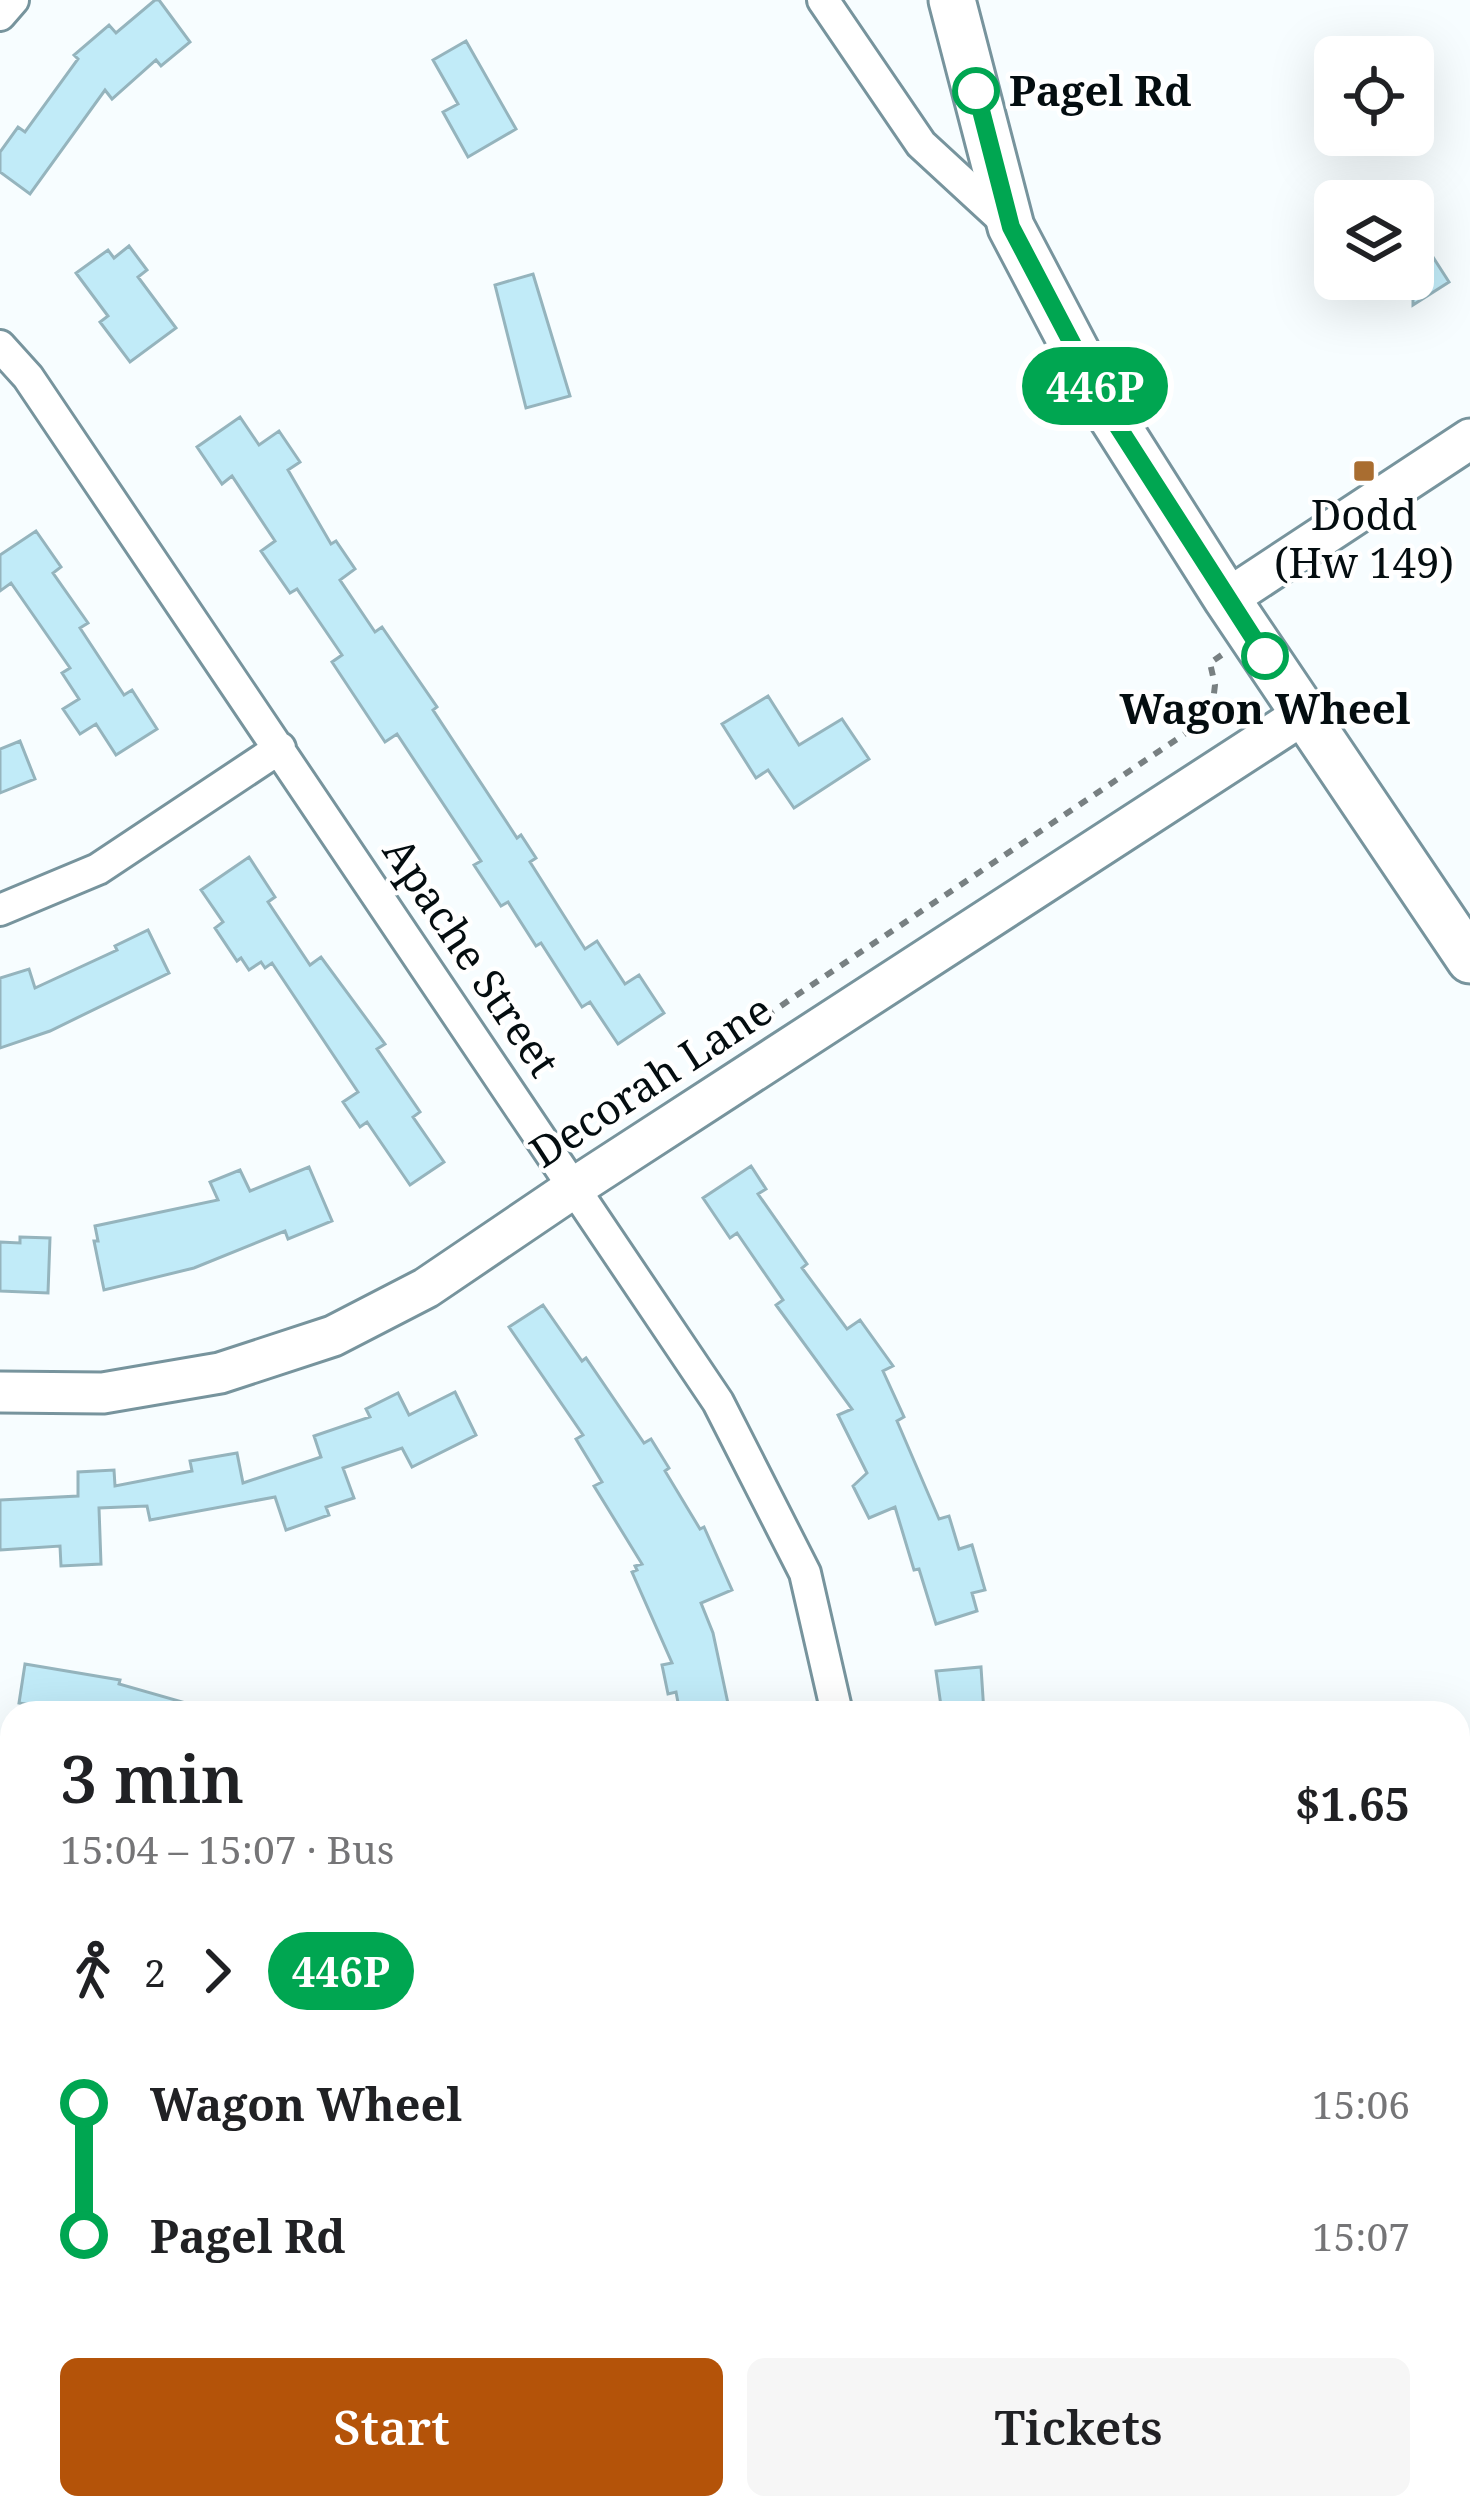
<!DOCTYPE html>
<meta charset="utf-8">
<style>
body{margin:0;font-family:"Noto Serif",serif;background:#f6f6f6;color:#202124;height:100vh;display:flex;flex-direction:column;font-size:45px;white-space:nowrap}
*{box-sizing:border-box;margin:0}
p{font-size:39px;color:#757577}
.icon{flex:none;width:66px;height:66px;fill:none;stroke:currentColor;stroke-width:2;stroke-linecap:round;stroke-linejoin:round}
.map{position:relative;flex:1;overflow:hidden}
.sheet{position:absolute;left:0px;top:1701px;width:1470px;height:819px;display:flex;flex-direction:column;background:#fff;border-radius:36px 36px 0 0;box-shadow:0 12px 48px #0002}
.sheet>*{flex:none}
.badge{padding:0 24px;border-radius:39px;font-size:42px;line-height:78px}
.fabs{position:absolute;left:1314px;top:36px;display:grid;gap:24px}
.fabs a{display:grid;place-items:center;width:120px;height:120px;border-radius:18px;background:#fff;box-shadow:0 12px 48px #0002;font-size:60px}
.map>.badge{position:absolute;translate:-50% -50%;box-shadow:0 0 0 6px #fff}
.legs{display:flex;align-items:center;gap:18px;height:132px;padding:0 60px;font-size:39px}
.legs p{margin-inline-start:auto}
.headline{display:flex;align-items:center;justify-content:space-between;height:204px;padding:0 60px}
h1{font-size:66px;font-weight:600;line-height:90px}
.action{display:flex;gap:24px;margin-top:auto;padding:24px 60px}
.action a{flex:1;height:138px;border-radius:18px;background:#b45309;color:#fff;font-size:48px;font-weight:600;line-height:138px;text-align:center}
.action a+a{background:#f6f6f6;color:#202124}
ul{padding:0 60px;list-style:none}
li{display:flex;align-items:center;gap:42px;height:132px;font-size:45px}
li i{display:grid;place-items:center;width:18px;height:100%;margin:0 15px;background:currentColor}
li i::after{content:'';width:30px;height:30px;margin:-15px;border:9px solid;border-radius:50%;background:#fff}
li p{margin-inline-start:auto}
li:first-child i{background:linear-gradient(#0000 50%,currentColor 0)}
li:last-child i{background:linear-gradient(currentColor 50%,#0000 0)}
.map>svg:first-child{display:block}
.green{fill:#fbdfc7}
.water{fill:#6bb3c8}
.building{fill:#c1ebf8;stroke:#95b4bd;stroke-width:3}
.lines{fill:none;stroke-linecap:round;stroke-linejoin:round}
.minor-casing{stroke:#77949d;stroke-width:36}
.tertiary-casing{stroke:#77949d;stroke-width:45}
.secondary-casing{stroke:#77949d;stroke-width:51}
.path{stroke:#788082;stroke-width:6;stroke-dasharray:9 9;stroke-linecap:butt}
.minor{stroke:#fff;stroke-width:30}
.tertiary{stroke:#fff;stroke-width:39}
.secondary{stroke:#fff;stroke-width:45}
.line-1-casing{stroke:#fff;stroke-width:27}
.line-1{stroke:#00a651;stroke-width:18}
.stop-1-dot{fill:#fff;stroke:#00a651;stroke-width:6}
.poi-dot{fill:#a96d30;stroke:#fff;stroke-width:4.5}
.labels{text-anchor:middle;stroke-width:9;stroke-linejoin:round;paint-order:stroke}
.stop-label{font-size:42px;font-weight:bold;fill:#040d10;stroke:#fff;text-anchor:start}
.poi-label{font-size:42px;fill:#040d10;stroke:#fff}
.street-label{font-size:42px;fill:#040d10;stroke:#fff}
</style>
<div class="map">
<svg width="1470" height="2518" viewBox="0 0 1470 2518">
<rect width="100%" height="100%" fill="#f7fdff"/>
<path class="green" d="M0,2195L12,2197V2508H750L763,2518H0Z
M852,2508H1341L1343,2518H805Z"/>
<path class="water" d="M12,2385V2508H368L375,2518H0V2394Z"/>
<path class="building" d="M155,0H159L190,42L161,66L156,60L112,99L105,90L30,194L0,172V152L18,127L25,132L78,59L74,55L109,25L116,33Z
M466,41L516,129L468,157L443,112L458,104L433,60Z
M1413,226L1449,282L1413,305Z
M129,246L147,270L138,277L176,328L130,362L100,322L108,316L76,273L108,250L114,258Z
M533,274L570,396L526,408L495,285Z
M240,417L259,445L279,431L300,462L288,470L331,544L336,541L355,569L340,580L375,632L382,627L437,707L433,710L517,838L521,835L536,858L530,862L585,949L597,941L625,984L639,975L664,1013L618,1044L590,1002L582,1007L541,943L536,946L508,902L501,906L474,865L481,861L397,734L385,742L332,662L342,655L297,589L290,593L261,551L275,541L232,476L222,484L197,447Z
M36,531L61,567L53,573L88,623L80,628L124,695L132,690L157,729L116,755L96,724L80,734L63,709L79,699L62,673L70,668L11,583L0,591V555Z
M768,696L799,745L842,719L869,759L794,808L768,770L756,778L722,724Z
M20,741L35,779L0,793V749Z
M249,857L275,897L268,902L310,965L321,957L385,1044L377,1049L420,1112L413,1117L444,1162L410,1185L367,1122L360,1127L343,1102L358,1092L272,963L265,968L261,962L249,970L241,958L237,961L215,928L223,922L201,890Z
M148,930L169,973L50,1031L0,1048V978L29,969L35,988L117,950L115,946Z
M751,1166L766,1189L758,1194L807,1264L802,1268L847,1329L860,1320L893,1366L883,1371L904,1417L897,1421L939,1519L949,1516L959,1549L972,1545L985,1590L972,1593L977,1611L936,1624L919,1569L914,1570L895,1507L869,1518L853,1486L867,1473L838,1415L852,1409L776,1305L783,1300L737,1233L730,1238L703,1198Z
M309,1167L332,1221L288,1239L285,1231L194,1268L104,1290L94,1241H98L95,1226L218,1200L210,1182L240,1170L250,1191Z
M20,1237L50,1238L48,1293L0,1291V1242L20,1243Z
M543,1305L582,1361L586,1358L644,1443L651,1439L669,1468L665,1471L700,1529L704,1527L732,1590L701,1603L713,1633L730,1713H680L676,1692L668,1694L662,1665L672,1663L632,1572L637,1570L635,1566L642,1564L594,1486L602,1482L576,1439L583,1435L509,1327Z
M455,1392L476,1435L412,1467L402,1448L343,1468L354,1498L326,1507L329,1515L286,1530L275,1497L150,1520L147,1506L99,1508L101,1564L61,1566L60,1546L0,1550V1500L78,1496V1472L114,1470L115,1486L192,1471L190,1461L237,1453L243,1483L321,1457L314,1436L370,1417L366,1409L398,1393L409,1415Z
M25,1664L120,1680L119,1684L193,1705L192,1713H67L68,1711L19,1703Z
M981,1667L984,1713H942L936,1671Z"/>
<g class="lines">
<defs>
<path id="minor" d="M823,0L921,144L1011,227
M0,15L13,0
M0,346L28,377L718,1402L805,1573L837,1713
M0,910L98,869L280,748
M0,1823L12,1824"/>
<path id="tertiary" d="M1227,599L1470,439
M0,1392L103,1393L220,1373L333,1336L426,1288L575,1187L1304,714"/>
<path id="secondary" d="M952,0L1011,227L1106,408L1227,599L1470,960"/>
</defs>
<use href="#minor" class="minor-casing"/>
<use href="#tertiary" class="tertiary-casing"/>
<use href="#secondary" class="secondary-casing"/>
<path class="path" d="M751,1026L1186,733L1212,710L1215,685L1210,663L1223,654
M950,2508L956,2518"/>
<use href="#minor" class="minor"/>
<use href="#tertiary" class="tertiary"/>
<use href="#secondary" class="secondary"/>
</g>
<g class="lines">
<defs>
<path id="line-1" d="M976,91L1011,227L1106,408L1265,656"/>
</defs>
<use href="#line-1" class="line-1-casing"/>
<use href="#line-1" class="line-1"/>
</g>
<g class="stop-1-dot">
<circle cx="976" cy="91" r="21"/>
<circle cx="1265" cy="656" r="21"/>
</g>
<rect class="poi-dot" x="1352" y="459" width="24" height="24" rx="6"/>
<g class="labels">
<g class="stop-label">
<text x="1009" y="106">Pagel Rd</text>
<text x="1265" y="724" text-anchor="middle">Wagon Wheel</text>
</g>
<g class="poi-label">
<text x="1364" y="530">Dodd<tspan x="1364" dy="48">(Hw 149)</tspan></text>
</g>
<g class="street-label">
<text transform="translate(471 957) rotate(56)" y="15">Apache Street</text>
<text transform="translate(651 1081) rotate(-33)" y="15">Decorah Lane</text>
</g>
</g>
</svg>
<div class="fabs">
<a><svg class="icon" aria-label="locate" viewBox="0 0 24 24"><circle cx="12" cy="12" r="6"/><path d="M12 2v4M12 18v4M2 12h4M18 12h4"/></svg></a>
<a><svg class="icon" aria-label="layers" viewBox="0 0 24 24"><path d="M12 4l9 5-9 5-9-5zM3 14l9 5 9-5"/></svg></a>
</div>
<b class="badge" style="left:1095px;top:386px;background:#00a651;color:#fff">446P</b>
<section class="sheet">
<div class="headline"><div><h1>3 min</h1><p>15:04 – 15:07 · Bus</p></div><b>$1.65</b></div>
<div class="legs"><svg class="icon" aria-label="walk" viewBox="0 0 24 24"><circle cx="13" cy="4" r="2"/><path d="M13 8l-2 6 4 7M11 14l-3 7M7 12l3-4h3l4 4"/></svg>2<svg class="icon" aria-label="forward" viewBox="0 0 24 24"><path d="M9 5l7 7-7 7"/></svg><b class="badge" style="background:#00a651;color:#fff">446P</b></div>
<ul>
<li><i style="color:#00a651"></i><b>Wagon Wheel</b><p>15:06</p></li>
<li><i style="color:#00a651"></i><b>Pagel Rd</b><p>15:07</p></li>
</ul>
<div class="action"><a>Start</a><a>Tickets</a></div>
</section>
</div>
